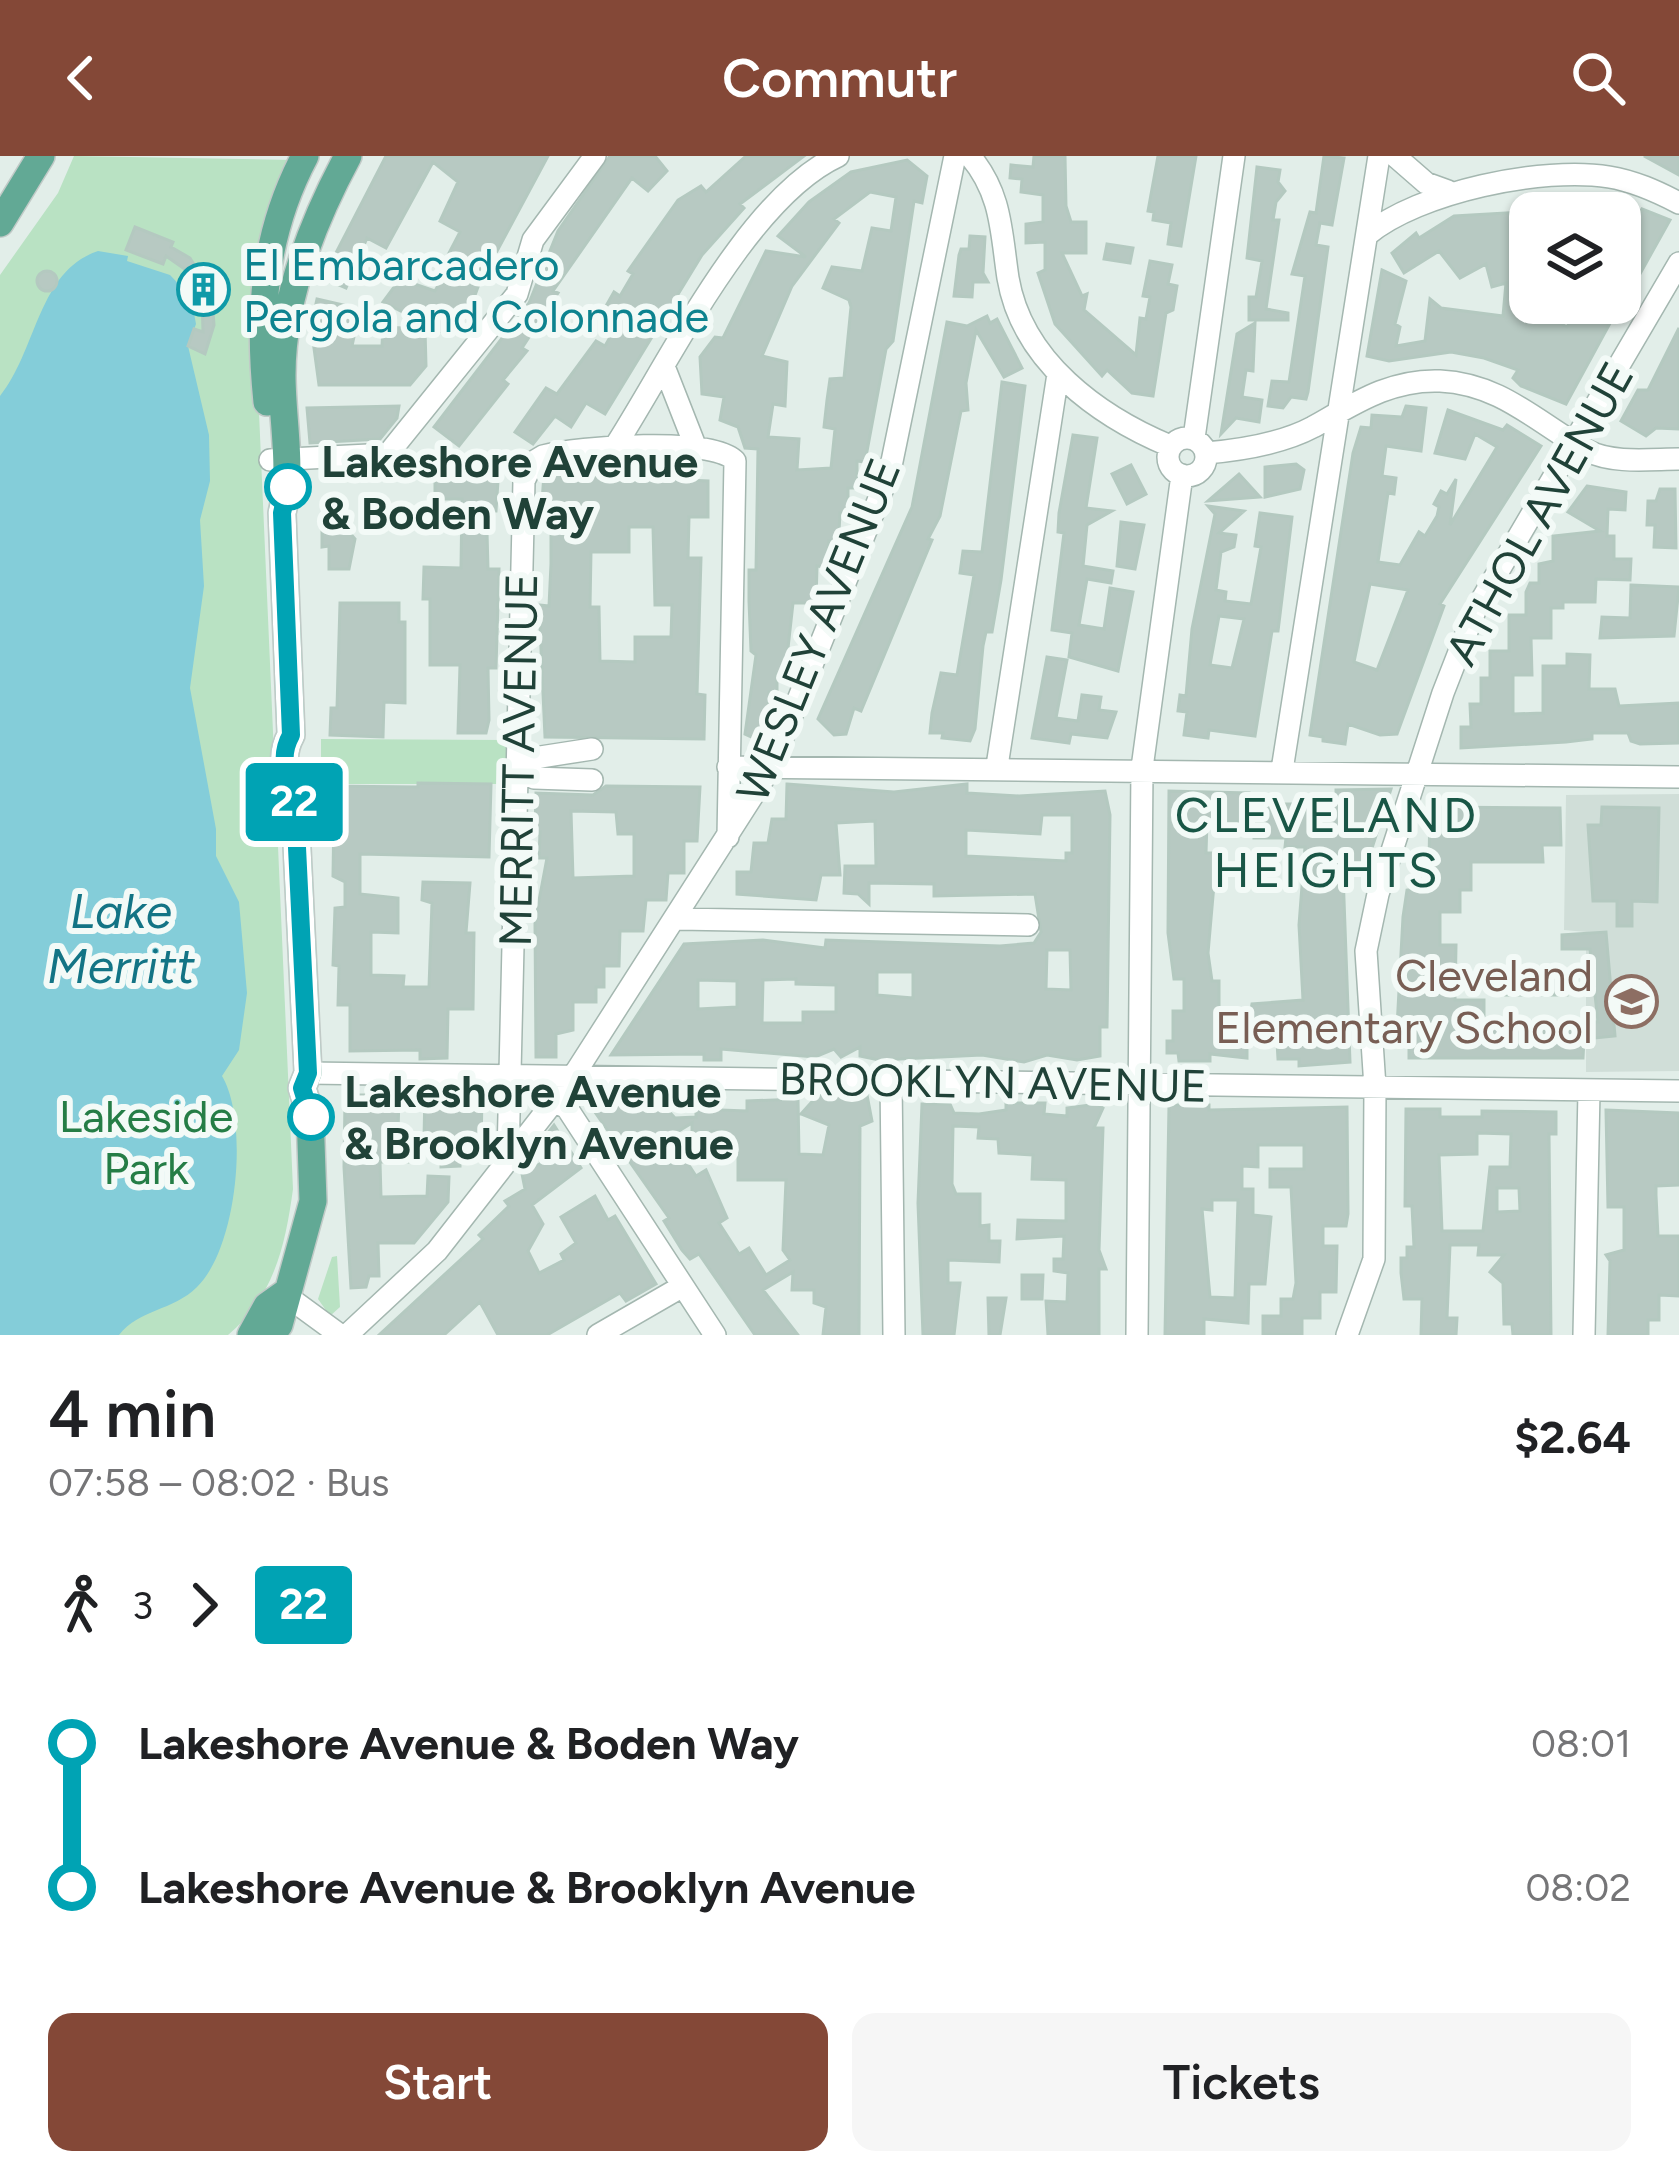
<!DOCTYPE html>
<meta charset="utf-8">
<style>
body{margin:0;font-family:Figtree,sans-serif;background:#f6f6f6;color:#202124;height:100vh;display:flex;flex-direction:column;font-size:45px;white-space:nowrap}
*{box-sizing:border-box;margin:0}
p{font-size:39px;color:#757577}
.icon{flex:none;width:66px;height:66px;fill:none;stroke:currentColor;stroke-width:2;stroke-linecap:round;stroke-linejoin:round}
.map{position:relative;height:1179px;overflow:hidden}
.sheet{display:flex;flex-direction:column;background:#fff;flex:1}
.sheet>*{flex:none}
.badge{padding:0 24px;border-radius:9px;font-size:42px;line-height:78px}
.controls{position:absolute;left:1509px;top:36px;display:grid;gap:24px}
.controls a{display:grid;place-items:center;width:132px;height:132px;border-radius:24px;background:#fff;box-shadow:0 3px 9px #0004;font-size:60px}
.map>.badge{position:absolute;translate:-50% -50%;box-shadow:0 0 0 6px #fff}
.legs{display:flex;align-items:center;gap:18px;height:132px;padding:0 48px;font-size:39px}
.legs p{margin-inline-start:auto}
.head{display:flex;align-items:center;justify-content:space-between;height:204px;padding:0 48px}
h1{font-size:66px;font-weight:600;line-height:90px}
.cta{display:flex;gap:24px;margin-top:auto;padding:24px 48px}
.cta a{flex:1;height:138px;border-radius:24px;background:#844837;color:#fff;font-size:48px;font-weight:600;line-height:138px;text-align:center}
.cta a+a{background:#f6f6f6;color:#202124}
ul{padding:0 48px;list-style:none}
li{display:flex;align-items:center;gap:42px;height:144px;font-size:45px}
li i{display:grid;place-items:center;width:18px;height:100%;margin:0 15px;background:currentColor}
li i::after{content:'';width:30px;height:30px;margin:-15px;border:9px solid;border-radius:50%;background:#fff}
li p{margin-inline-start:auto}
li:first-child i{background:linear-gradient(#0000 50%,currentColor 0)}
li:last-child i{background:linear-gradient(currentColor 50%,#0000 0)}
header{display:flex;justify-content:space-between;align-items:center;height:156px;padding:0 48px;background:#844837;color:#fff;font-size:54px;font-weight:600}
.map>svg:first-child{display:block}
.built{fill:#d0ded8}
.green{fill:#b9e2c3}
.water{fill:#84cdd9}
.building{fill:#b7c9c2;stroke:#b4c9c0;stroke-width:3;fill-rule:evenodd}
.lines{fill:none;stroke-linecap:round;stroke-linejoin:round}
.minor-casing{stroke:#a4b7b0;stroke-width:24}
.major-casing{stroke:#c1cac7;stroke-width:30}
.minor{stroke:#fff;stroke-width:21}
.major{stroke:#62a995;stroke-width:27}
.line-1-casing{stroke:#fff;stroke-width:27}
.line-1{stroke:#00a3b4;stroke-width:18}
.stop-1-dot{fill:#fff;stroke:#00a3b4;stroke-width:6}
.labels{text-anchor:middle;stroke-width:12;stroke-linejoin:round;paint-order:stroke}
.culture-label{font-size:45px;fill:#0d838f;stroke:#f3faf7;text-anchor:start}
.stop-label{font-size:45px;font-weight:bold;fill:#204238;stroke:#f3faf7;text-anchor:start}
.street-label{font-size:45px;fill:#204238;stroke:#f3faf7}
.education-label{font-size:45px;fill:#785e54;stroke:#f3faf7;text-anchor:end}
.park-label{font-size:45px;fill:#257d46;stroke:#f3faf7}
.neighbourhood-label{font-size:48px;letter-spacing:3px;fill:#195646;stroke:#f3faf7}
.water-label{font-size:48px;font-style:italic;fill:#137485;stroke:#f3faf7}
</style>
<header><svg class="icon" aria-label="back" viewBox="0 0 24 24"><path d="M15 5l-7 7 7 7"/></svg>Commutr<svg class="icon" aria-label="search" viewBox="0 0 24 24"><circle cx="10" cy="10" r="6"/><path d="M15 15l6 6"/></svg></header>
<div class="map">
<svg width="1679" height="1179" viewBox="0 0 1679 1179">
<rect width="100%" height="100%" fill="#e2eee9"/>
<path class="built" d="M1679,638V915L1586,916V776L1564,774L1566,639Z"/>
<path class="green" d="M74,0L292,4L261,78L254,142L293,1033C285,1091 274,1140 228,1179H0V119L58,37Z
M321,583L506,584V628H321Z
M337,1100L340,1151L330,1160L318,1143L332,1101Z"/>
<path class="water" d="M98,95L128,100L127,105L170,119L191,141L196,168L188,190L209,279L210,325L200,364L204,430L190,532L216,673V700L239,746L247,837L239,894L222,920C249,965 238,1091 197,1131C173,1155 139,1153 119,1179H0V240C37,194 38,115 98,95Z"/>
<path class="building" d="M386,0H548L497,95L492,93L471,150L448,179L383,146L400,123L435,135L453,102L448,99L460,76L440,65L458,26L433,6L386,92L367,82L346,132L323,122Z
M610,0H655L667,15L648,35L632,22L553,135L558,137L522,192L527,195L503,224L508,228L459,290L434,271L529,147L558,75Z
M746,0H804L740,48L744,52L702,99L605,258L586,247L571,271L555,260L533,288L515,276L546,232L557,238L596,185L605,190L622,160L606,150L614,136L620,140L633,118L628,115L678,44L701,30L706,36Z
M1034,0H1065L1066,50L1071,66H1086V97H1062L1082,140L1087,138L1084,154L1136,199L1140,162L1146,163L1150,141L1143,140L1150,105L1172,109L1168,128L1177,130L1173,154L1166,157L1153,240L1132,237L1107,214L1102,220L1055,168L1038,117L1045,114V86L1026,87V68L1043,66V39L1021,36L1022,23L1010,22L1011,9L1033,11Z
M1158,0H1196L1181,90L1168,88L1171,67L1153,64L1154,56L1148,55Z
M1324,0L1344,2L1332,69L1320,67L1316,89L1328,91L1308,236L1306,243L1291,241L1283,252L1268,250L1272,225L1289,226L1305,120L1292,118L1310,56L1316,57Z
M1644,0H1679V19Z
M907,4L927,20L922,47L914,45L893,185L886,193L865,306L857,305V332H848V357H840L839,375L835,385H829L825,411L817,410L816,447H793L785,519L777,518V536H769L768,563L756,583L745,578L756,499L751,495L749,445V414H756L758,293L745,292L738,271L720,264L724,241L702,238L700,201L715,181L723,182L766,95L806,101L778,80L809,46L851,16ZM870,36L896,41L891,75L872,72L862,115L832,111L823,132L849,144L851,151L844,222L830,223L827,244L824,271L835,273L831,312L797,314L799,283L768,281L773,248L785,250L787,206L762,200L792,130L839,67L834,63Z
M1257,11L1280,14L1278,26L1285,35L1276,46L1273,64H1279L1266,153L1288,157V164H1249V141H1256L1262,105L1247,102Z
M1642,53L1670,64L1631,134L1620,128V97Z
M1522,56L1530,89V151L1567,171L1581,147H1621L1566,248L1521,230L1513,222L1518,214L1484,202L1451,196L1389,205L1367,200L1382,114L1406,125L1395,168L1400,171L1396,190L1425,185L1430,143L1441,152L1503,160L1506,127L1492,131L1486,108L1460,122L1439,95L1404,117L1392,97L1416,77L1419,82L1454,60Z
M135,71L173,86L171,91L190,102L206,128L166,100L163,108L126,94Z
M970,80L985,81L983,117L988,126H973L972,141L954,140L959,99L961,93H969Z
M1107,88L1133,92L1130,107L1104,103Z
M37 125a10 10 0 1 1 20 0a10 10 0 1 1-20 0Z
M212,140L214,169L205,198L188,190L194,173L203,176L202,141Z
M317,143L360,153L352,190H382L383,171L425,173L426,210L410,229H319L311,170Z
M987,160L990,167L997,163L1022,212L1004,221L976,174L966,227L968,254L961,255L940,360L928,383L932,384L861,555L854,552L846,578L834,579L818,563L912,351L947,166L967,170Z
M1255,167L1253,215L1246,214L1242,241L1262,244L1259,266L1236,262L1221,278L1237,178Z
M1679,172V273L1656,272L1646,280L1621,265L1638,234H1648Z
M1002,226L1025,230L1001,424L992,476H986L983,490L975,573L970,585L942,582L943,577H930L932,557L941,517L957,519L974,419L960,417L963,395L982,396Z
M399,250L397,262L380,283L310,287L307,252Z
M1406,250L1426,252L1421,295L1386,290L1382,320L1396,322L1394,338L1388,337L1378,406L1400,409L1419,376L1425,380L1437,360L1439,351L1434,348L1441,335L1447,338L1456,323L1450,369L1497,291L1475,278L1465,303L1435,297L1448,254L1503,274L1507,269L1541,290L1440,448L1444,450L1397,578L1380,579L1348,568L1345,588L1323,585V581L1310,579L1353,297L1361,271L1371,272L1372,259L1402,261ZM1370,428L1408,434L1377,514L1354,506Z
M1073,279L1097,282L1086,352L1112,355L1087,369L1083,410L1113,415L1111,427L1087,423L1079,469L1104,473L1110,432L1133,436L1118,515L1069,501L1072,477L1052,474L1064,377L1058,376L1059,357Z
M1296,308L1304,314L1300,333L1265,341V311Z
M1131,309L1146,338L1127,348L1112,318Z
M499,310L496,355H489L487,376L488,413H499L496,512H488L489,564L486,577H458L460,509H430V443H423L424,411L461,412L462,343H435V311Z
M544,318L708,325V361H689L688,402H701L697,538L705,539L704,583L545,581L539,449L549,450L551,408V366L542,346ZM629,371H653L655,449H672L671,481H635V506L600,505L599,451H590L591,396H629Z
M1239,318L1260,341L1208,345Z
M1587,330L1626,336L1625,354L1608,353L1607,380H1614V403H1631L1630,424L1596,423L1595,446H1563V452H1551V482H1531L1532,519H1513V558L1543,557V510H1567V498L1590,499L1589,533H1615L1619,550L1679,547V587L1640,588L1631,585L1628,577H1592V583L1566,586L1461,592V571H1471L1470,548H1481V522H1490V495H1509V459H1526V436L1530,427H1539V408L1553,405V380L1600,375L1568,356Z
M1660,333H1675L1676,392L1654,391L1655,369H1647L1648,345H1656Z
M1208,350L1244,355L1219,377L1236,379L1234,391L1221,396L1216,434L1226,436L1225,445L1251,448L1261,391L1255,390L1260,357L1292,361L1278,475H1272L1255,580L1209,574L1208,582L1184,579L1187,556L1178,555L1180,539L1186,540L1192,473L1215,358ZM1219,460L1244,463L1232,512L1210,509Z
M1121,366L1144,369L1135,413L1117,410Z
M322,376H349L355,383L349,413H329V390L322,391Z
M1631,429L1679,431L1674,480L1600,482L1602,461L1630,462Z
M340,447H399V466H405V547L384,546L383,581L330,579L331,552H337Z
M1047,501L1067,504L1056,562L1078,565L1082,539L1101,541L1099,554L1116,556L1107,582L1071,578L1069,587L1032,582Z
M418,627L491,628L489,701L360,698V738L398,742V777L371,776V819L404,820L403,831H429L432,747L422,744L423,726L470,727L466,777H474L473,853H448L447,902L420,903V894L350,895V849H338L339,810L333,809L335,752L345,751V726L333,720L334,655H326L327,630L418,631Z
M787,628L894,636L967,628V637L1019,640L1105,635L1110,659L1107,871H1100V900L1077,904L1047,899L1024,906L982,899L879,904L860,900V891L841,901L834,893L815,901L721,893V904H704V898L611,899L684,788L763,784L825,792L826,784L1000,790L1034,787L1041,776L1035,738L934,740V728L869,727V748L858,738L844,737L845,710H876L875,665L836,667L840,719H821L816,744L737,738V716H751L754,687H768L772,663H786ZM1042,659H1072V697H1066V705L966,700V674L1040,678ZM1047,794H1070L1071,834L1046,833ZM877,816H913V842L877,839ZM796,823V828L836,829V856H803V867H762L763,824ZM698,824L737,825V851L698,853Z
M606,630L700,631L697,685H684V717H668L666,744H646L643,775H620L619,810H604V831H596V846H573V874L556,878V901H536L535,766L547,702H539L540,676H535L536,637L593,639ZM571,655L616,656L618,678H634V720L573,722Z
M1391,633L1364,717H1343L1350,906L1299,910V903H1278L1277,886L1247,885V902L1210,898V905H1179L1178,897H1167V885H1173V855H1184V823H1174L1168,777L1169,635L1249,637V641H1271V648H1310V641H1336V634ZM1207,665L1254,666V682H1286L1285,691H1305L1299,769L1303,844L1252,848L1250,859H1219V825H1212L1208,797L1215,717L1213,697H1206Z
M1430,651L1560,652L1561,689H1542L1543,706H1471V734H1460V756H1440V789H1456L1455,844H1484V865L1598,866L1590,793H1562V779L1606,776L1615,880L1584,883L1583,902H1409V890H1396L1403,761L1407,734L1416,733V707H1429Z
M1602,651L1659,652L1657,746L1632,745V770H1617V745H1593L1588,669H1601Z
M1533,815H1567V839H1506L1507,823L1533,824Z
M425,938L482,939L481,994L460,995V1010L441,1011V982H424Z
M351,939H399L398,978H408V1006H380L381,1041L427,1040L428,1020L449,1021L448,1046L414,1087H378L379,1120H369L366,1131L351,1132L344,1011L345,944Z
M818,939H867L872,965L860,970L859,1179H823L826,1151L814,1147V1134H792L793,1116L763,1134L798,1179H755L699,1098L690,1103L682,1094L664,1065L669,1062L592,952L610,940L613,946L655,940L675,962L696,961V953L747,955V945L798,943L799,998L823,999L829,969L801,958ZM692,967V976L722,975L704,986H720V1000H738V1024H786L783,1094L790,1104L766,1119L749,1092L739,1098L719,1067L727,1062L706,1014L696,1020L683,1000L671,1007L659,987Z
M1006,947H1045L1044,958L1067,960V952L1097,948L1103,952L1094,972H1103L1099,1094L1106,1113H1099V1179H1048L1046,1145L1067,1146L1068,1117L1054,1115V1103H1063L1064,1080L1017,1083L1018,1064L1066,1065V1024L1032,1023L1033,999L999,997L998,983L978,982L979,971L953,970L952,1028L956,1038H980V1070L989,1069V1085H1000L999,1106L948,1104V1127H960L954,1179H923L918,1047L922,948H950L954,957L979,958L1006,954Z
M1169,949H1209V954L1347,951L1348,1058L1346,1070H1323V1090H1337L1336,1136H1320V1162H1302V1179L1263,1178V1160H1281V1143H1293L1296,1127L1291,1031H1270V1013H1304V989H1258V1011L1242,1010V1033H1253V1059L1271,1061L1265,1128H1249L1248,1167L1204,1163V1179H1165ZM1212,1044H1238L1235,1142L1210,1141L1202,1053L1212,1054Z
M1406,953H1440V961H1482V955L1556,956V978H1549L1551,1179H1513L1512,1168H1504L1503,1127L1490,1116L1504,1099H1478L1479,1089H1450L1447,1162H1457L1456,1179H1421L1422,1143H1404L1401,1117V1102H1407V1091H1414L1412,1050H1405ZM1477,977L1511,978L1510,1011H1490L1483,1075H1442L1439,999L1477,998ZM1497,1032H1519L1520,1055L1497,1056Z
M1606,954L1679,957V1029L1656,1030V1039L1658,1080H1679V1140L1659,1139V1164H1648V1179H1608L1610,1105L1606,1099L1624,1094V1051H1608Z
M554,969L581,1012L532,1049L543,1068L528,1095L539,1117L564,1104L561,1098L576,1087L561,1061L595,1040L608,1064L615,1060L656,1128L626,1145L620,1137L547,1179H498L480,1146L444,1179H379L483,1083L479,1079L509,1050L505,1045L525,1033L522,1018L543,1006L535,993Z
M1022,1119H1043L1042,1143H1022Z
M988,1142H1006L1000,1179H989Z"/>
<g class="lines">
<defs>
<path id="minor" d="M970,0C1002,38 1001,76 1008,122C1022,205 1098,260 1170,290
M1395,0L1426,27L1448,35
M1367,79C1418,36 1543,10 1609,21C1634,25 1656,35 1679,47
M665,213L696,292
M1168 301a19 19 0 1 1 38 0a19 19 0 1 1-38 0Z
M1194,282L1234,0
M614,292C669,207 747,42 838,0
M1206,297C1241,294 1281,288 1313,271C1354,248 1390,223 1440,225C1502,228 1537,267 1588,295C1613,308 1652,303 1679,303
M270,304L388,298L517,138L533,84L595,0
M997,610L1058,218
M728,611L1679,621
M1282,614L1379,0
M592,624L534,622L519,615L534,602L592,593
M678,763L1028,769
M308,917L1679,935
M891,924L894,1179
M542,939L567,952L715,1179
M508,1001L524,325L533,306L543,300C577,291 713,280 735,305L728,681
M284,1138L340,1179
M347,1179L437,1095L572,922L771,611L890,315L955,0
M598,1179L683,1130
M1137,1179L1142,612L1182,319
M1347,1179L1374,1103L1375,931L1366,795L1378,738L1443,537L1475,455L1679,107
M1584,1179L1589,935"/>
<path id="major" d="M0,67L41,0
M267,246C258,159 263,79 305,0
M251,1179L267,1150L284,1138
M270,1179L279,1169L313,1045L310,957L302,932L308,917L294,630C282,615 282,595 291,579L282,357C293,312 282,265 282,219C282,144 313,65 348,0"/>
</defs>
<use href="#minor" class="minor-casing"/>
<use href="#major" class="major-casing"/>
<use href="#minor" class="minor"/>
<use href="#major" class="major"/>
</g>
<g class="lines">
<defs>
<path id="line-1" d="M288,331L282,357L291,579C282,595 282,615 294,630L308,917L302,932L311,961"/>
</defs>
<use href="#line-1" class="line-1-casing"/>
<use href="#line-1" class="line-1"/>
</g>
<defs>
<symbol id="building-ring" viewBox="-11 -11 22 22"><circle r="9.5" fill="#f3faf7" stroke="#0f9aa8" stroke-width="1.5"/><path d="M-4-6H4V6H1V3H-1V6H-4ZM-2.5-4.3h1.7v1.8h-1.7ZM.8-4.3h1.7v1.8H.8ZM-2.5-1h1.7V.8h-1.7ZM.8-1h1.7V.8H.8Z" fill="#0f9aa8"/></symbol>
<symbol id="school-ring" viewBox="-11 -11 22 22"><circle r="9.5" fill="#f3faf7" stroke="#8d6e63" stroke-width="1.5"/><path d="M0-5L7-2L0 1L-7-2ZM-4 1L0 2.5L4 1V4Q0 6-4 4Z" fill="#8d6e63"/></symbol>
</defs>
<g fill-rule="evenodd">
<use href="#building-ring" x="174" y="104" width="59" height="59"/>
<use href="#school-ring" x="1602" y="816" width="59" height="59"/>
</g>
<g class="stop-1-dot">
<circle cx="288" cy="331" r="21"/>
<circle cx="311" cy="961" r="21"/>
</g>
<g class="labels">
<g class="culture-label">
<text x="243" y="124">El Embarcadero<tspan x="243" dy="52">Pergola and Colonnade</tspan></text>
</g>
<g class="stop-label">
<text x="321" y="321">Lakeshore Avenue<tspan x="321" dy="52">&amp; Boden Way</tspan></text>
<text x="344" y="951">Lakeshore Avenue<tspan x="344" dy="52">&amp; Brooklyn Avenue</tspan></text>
</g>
<g class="street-label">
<text transform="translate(1539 357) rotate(-61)" y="16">ATHOL AVENUE</text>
<text transform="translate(818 474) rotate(-68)" y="16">WESLEY AVENUE</text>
<text transform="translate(518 604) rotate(-89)" y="16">MERRITT AVENUE</text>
<text transform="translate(993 926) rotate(1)" y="16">BROOKLYN AVENUE</text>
</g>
<g class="education-label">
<text x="1593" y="835">Cleveland<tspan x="1593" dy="52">Elementary School</tspan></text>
</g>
<g class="park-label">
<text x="146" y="976">Lakeside<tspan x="146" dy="52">Park</tspan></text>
</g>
<g class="neighbourhood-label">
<text x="1327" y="676">CLEVELAND<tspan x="1327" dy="55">HEIGHTS</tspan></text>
</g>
<g class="water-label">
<text x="121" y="772">Lake<tspan x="121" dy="55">Merritt</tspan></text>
</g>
</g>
</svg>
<div class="controls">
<a><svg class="icon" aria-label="layers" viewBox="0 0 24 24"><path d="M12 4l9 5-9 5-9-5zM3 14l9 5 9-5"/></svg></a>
</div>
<b class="badge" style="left:294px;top:646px;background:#00a3b4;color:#fff">22</b>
</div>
<section class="sheet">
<div class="head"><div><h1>4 min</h1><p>07:58 – 08:02 · Bus</p></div><b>$2.64</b></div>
<div class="legs"><svg class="icon" aria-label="walk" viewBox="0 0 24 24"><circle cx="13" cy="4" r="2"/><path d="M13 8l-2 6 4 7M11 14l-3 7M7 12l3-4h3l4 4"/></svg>3<svg class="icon" aria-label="forward" viewBox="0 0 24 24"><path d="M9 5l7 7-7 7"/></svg><b class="badge" style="background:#00a3b4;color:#fff">22</b></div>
<ul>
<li><i style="color:#00a3b4"></i><b>Lakeshore Avenue &amp; Boden Way</b><p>08:01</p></li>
<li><i style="color:#00a3b4"></i><b>Lakeshore Avenue &amp; Brooklyn Avenue</b><p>08:02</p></li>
</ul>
<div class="cta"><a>Start</a><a>Tickets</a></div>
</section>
